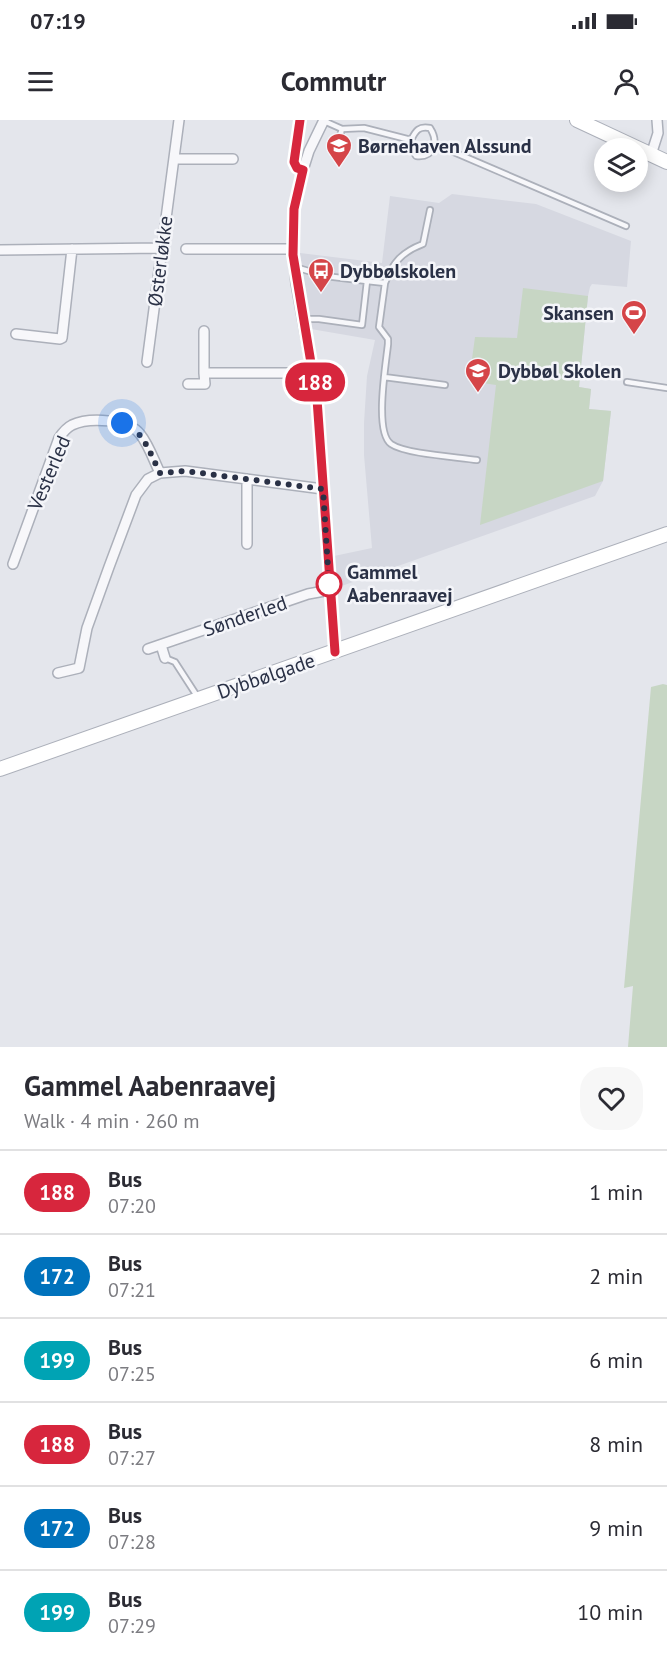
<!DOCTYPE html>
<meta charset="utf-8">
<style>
body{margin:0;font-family:"PT Sans",sans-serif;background:#f7f7f7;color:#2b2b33;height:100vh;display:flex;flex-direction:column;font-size:22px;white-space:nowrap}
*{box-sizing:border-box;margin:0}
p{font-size:20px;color:#7c7c81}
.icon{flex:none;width:33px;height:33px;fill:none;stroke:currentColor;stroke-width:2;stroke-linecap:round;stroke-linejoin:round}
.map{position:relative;height:927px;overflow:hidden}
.drawer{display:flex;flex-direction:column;background:#fff;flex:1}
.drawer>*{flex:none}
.badge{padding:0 12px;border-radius:20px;font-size:21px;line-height:39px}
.fabs{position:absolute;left:594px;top:18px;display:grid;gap:12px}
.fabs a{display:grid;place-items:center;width:54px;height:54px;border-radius:50%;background:#fff;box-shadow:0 3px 15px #0003;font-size:30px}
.you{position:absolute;width:30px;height:30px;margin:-15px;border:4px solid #fff;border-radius:50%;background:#1a73e8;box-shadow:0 0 0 9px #1a73e833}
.map>.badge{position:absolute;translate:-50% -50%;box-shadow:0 0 0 3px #fff}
.round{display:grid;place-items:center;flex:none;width:63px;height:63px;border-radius:24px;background:#f7f7f7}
.overview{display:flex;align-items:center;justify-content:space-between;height:102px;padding:0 24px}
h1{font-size:28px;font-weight:700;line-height:45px}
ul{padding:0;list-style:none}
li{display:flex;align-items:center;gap:18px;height:84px;padding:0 24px;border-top:2px solid #e1e1e2}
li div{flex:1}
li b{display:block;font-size:22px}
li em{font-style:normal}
li .badge{min-width:66px;font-weight:700;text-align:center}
.status{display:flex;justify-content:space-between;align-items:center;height:42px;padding:0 30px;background:#fff;direction:ltr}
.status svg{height:16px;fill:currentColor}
header{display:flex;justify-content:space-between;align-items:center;height:78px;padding:0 24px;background:#fff;font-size:27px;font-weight:700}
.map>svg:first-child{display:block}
.built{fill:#d6d8e1}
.green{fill:#c7d6c4}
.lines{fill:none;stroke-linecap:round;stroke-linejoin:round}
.lane-casing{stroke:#acb0ba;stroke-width:8}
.street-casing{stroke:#acb0ba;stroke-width:12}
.secondary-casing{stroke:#acb0ba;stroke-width:16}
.lane{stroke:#f7f7fa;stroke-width:4.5}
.street{stroke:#f7f7fa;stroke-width:9}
.secondary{stroke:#fff;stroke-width:14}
.line-casing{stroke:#fff;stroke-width:14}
.line{stroke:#d7263d;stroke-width:9}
.walk{stroke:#2a3146;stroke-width:6;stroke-dasharray:0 10.8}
.stop-dot{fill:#fff;stroke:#d7263d;stroke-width:3}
.labels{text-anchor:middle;stroke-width:5;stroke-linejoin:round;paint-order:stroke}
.poi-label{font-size:20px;font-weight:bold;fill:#2a3146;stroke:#f4f5f9;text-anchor:start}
.street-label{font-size:20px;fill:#2a3146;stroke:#f4f5f9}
.stop-label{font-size:20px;font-weight:bold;fill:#2a3146;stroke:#f4f5f9;text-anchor:start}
</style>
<div class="status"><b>07:19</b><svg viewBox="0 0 49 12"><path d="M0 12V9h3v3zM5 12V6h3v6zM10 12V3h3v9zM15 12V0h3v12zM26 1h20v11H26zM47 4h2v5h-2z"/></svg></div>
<header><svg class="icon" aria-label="menu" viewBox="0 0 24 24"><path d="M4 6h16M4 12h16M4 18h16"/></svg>Commutr<svg class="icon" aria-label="person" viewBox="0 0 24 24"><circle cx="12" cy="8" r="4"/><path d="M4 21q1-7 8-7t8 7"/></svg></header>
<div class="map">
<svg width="667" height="927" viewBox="0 0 667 927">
<rect width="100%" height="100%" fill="#e4e6ec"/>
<path class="built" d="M452,74L536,84L631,121L627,167L592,164L590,167L588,176L579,267L591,269L589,289L611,291L603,361L595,376L336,468L334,436L372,428L364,335V303L367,256L375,220L311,209L300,133L382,143L390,76L439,83Z"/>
<path class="green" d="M523,168L588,176L579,267L591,269L589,289L611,291L603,361L480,405L496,265L469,261L475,217L517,218Z
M663,564L667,565V927H628L633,866L624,868L651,567Z"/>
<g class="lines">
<defs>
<path id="lane" d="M324,1L342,9L364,8L411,20V28L416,36C434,38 439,22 430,8C419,6 416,10 411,20
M435,24L626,106
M337,26L342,9
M295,147L325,156L367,161L362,205L319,199H304
M367,161L385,163C393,142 402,132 423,124L430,90
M385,163L379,207L388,219V224C386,244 374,312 391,324C405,334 458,337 477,340
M384,257L445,265
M627,262L667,268
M165,538L175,542L197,576"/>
<path id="street" d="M300,0L294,42L297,48L303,50
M324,0L309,31L303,50L294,89L293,129L296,163L317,279L335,532
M651,35L658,13L657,0
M174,39H233
M186,129H293
M0,130L161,128
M204,211V253
M16,214L60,219L62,218L72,129
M147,242L179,0
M188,264H205L204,253H313
M247,359V424
M13,444L59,318C63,312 66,308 72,305C89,297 129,299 140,314C149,325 154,341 160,353
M161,525L165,538
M148,529L308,474L330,470
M58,553L79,548L87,508L109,447L136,375L148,359L160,353L185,351L323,369"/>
<path id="secondary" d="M577,0L667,42
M0,649L667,414"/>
</defs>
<use href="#lane" class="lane-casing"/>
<use href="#street" class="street-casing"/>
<use href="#secondary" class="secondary-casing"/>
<use href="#lane" class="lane"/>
<use href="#street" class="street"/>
<use href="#secondary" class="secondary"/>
</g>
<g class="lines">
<defs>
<path id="line" d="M300,0L294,42L297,48L303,50L294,89L293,135L317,279L335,532"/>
</defs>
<use href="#line" class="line-casing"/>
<use href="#line" class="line"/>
<path class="walk" d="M122,303C144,310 150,334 160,353L185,351L323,369L329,464"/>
</g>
<defs>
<symbol id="school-pin" viewBox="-11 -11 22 30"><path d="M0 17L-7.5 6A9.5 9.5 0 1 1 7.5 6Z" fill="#d54548" stroke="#f4f5f9"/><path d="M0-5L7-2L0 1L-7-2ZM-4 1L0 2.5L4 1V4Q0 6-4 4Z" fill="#fff"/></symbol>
<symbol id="bus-pin" viewBox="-11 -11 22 30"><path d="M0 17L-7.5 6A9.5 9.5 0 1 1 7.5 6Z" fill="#d54548" stroke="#f4f5f9"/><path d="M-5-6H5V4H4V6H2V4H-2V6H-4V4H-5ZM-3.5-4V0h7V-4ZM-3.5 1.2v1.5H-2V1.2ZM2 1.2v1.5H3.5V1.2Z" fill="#fff"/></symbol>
<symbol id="stadium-pin" viewBox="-11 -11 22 30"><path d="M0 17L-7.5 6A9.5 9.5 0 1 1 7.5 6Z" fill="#d54548" stroke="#f4f5f9"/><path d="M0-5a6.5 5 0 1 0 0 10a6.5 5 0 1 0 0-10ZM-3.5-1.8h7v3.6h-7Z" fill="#fff"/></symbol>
</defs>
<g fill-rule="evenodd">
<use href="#school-pin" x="324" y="11" width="30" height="40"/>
<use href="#bus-pin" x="306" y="136" width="30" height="40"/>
<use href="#stadium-pin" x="619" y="178" width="30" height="40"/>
<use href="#school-pin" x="463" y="236" width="30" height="40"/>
</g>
<circle class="stop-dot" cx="329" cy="464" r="12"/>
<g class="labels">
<g class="poi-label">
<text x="358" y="33">Børnehaven Alssund</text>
<text x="340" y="158">Dybbølskolen</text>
<text x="614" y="200" text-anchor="end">Skansen</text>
<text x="498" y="258">Dybbøl Skolen</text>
</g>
<g class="street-label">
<text transform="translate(160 141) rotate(-83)" y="7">Østerløkke</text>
<text transform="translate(49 353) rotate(-67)" y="7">Vesterled</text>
<text transform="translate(245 496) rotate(-19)" y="7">Sønderled</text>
<text transform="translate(266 556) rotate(-19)" y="7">Dybbølgade</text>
</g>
<g class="stop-label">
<text x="347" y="459">Gammel<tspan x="347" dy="23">Aabenraavej</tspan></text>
</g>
</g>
</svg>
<div class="fabs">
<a><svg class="icon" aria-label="layers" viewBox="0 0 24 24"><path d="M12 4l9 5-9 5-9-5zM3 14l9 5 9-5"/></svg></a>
</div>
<div class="you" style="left:122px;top:303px"></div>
<b class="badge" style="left:315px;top:262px;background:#d7263d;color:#fff">188</b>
</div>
<section class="drawer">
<div class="overview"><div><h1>Gammel Aabenraavej</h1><p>Walk · 4 min · 260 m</p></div><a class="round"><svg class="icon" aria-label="heart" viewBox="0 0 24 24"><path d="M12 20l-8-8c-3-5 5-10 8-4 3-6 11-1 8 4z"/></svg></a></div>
<ul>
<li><span class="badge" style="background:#d7263d;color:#fff">188</span><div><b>Bus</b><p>07:20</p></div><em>1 min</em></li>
<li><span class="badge" style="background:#0072bc;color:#fff">172</span><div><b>Bus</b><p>07:21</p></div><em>2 min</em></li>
<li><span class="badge" style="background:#00a3b4;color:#fff">199</span><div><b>Bus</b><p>07:25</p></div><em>6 min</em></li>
<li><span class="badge" style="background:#d7263d;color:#fff">188</span><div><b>Bus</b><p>07:27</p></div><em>8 min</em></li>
<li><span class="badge" style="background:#0072bc;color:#fff">172</span><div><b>Bus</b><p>07:28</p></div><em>9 min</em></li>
<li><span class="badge" style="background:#00a3b4;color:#fff">199</span><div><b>Bus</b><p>07:29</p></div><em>10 min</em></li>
</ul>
</section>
